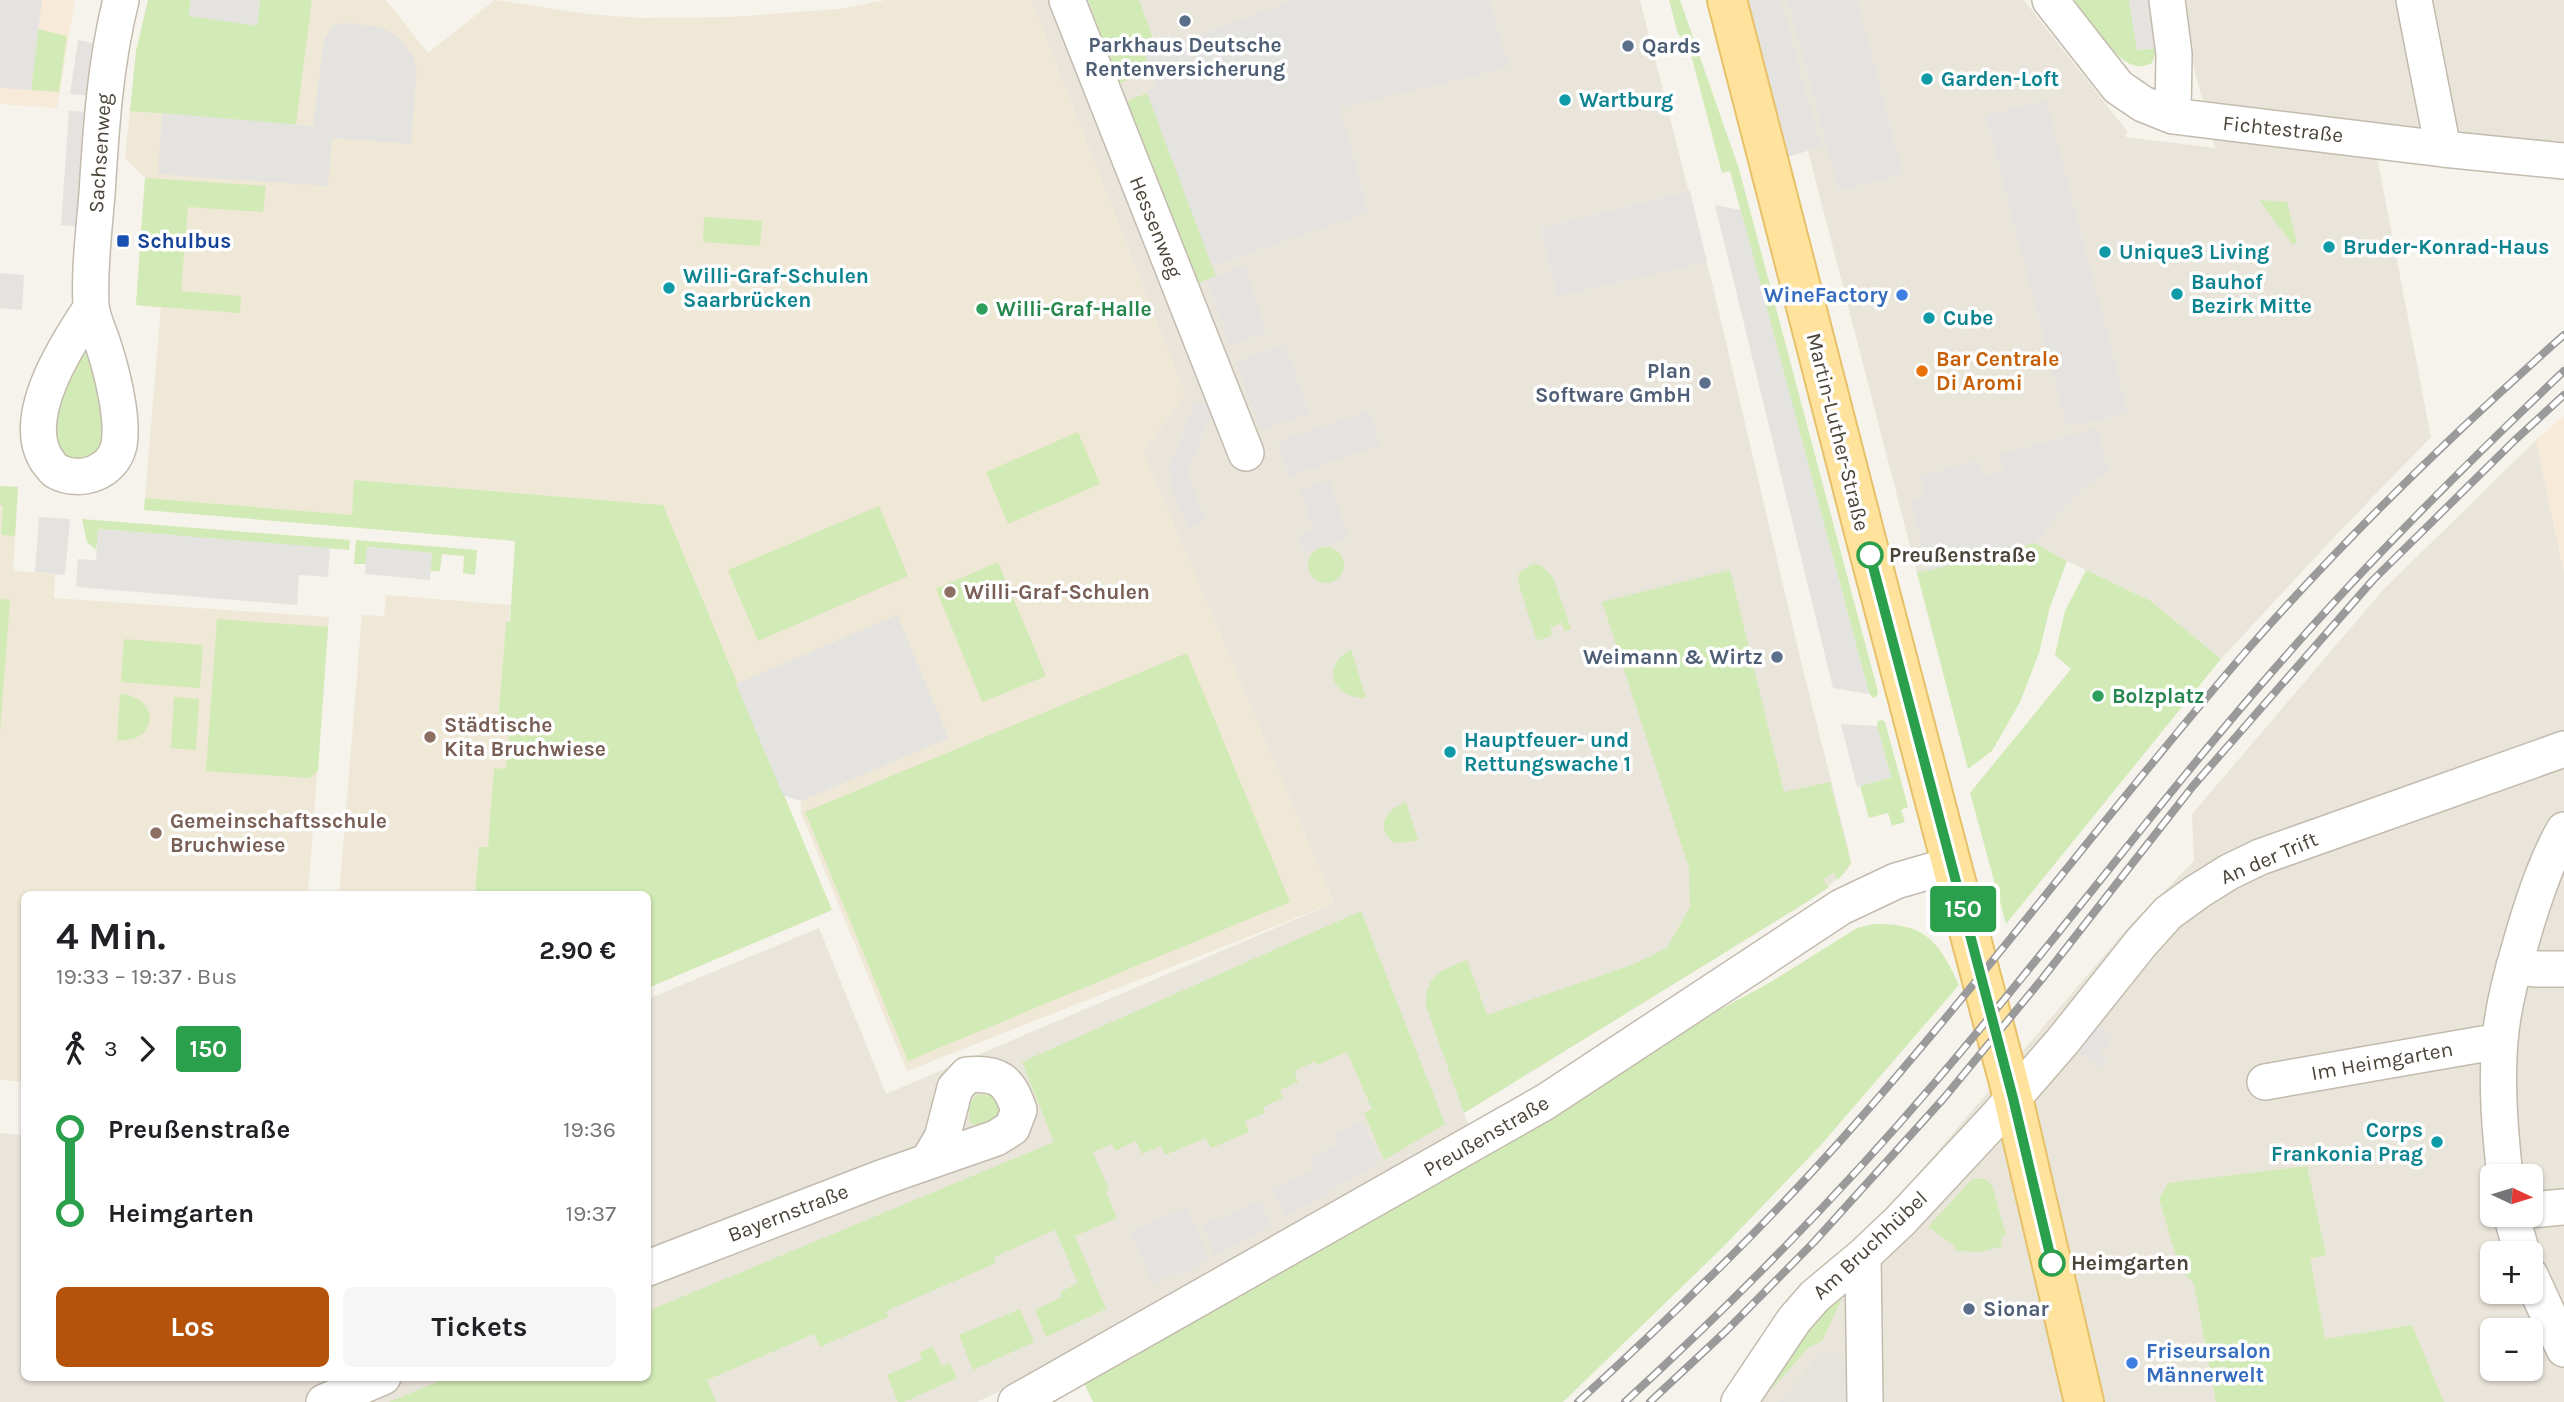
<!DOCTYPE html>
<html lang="de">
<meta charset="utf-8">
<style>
body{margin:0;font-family:Karla,sans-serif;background:#f6f6f6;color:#202124;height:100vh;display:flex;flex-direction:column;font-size:26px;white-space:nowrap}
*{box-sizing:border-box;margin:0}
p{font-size:23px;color:#757577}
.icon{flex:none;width:38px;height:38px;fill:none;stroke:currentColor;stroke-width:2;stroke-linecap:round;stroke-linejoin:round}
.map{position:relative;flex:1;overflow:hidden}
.details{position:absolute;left:21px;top:891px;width:630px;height:490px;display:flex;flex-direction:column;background:#fff;border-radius:10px;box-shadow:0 2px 5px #0004}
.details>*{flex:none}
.badge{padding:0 14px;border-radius:5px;font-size:24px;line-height:46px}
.needle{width:46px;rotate:94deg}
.controls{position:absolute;left:2480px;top:1164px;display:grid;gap:14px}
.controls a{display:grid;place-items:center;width:63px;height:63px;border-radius:10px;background:#fff;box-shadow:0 2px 5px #0004;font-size:35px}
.map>.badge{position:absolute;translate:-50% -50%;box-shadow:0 0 0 4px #fff}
.legs{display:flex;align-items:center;gap:10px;height:77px;padding:0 35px;font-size:23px}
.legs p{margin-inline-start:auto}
.head{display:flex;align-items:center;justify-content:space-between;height:119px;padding:0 35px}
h1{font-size:38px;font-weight:700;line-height:52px}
.cta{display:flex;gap:14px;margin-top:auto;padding:14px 35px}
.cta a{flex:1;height:80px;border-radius:10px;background:#b45309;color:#fff;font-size:28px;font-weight:700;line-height:80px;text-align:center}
.cta a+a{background:#f6f6f6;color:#202124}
ul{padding:0 35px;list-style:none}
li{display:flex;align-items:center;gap:24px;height:84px;font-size:26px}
li i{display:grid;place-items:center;width:10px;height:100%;margin:0 9px;background:currentColor}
li i::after{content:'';width:18px;height:18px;margin:-9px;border:5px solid;border-radius:50%;background:#fff}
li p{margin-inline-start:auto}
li:first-child i{background:linear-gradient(#0000 50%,currentColor 0)}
li:last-child i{background:linear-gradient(currentColor 50%,#0000 0)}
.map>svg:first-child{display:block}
.residential{fill:#eae5da;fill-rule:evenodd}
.commercial{fill:#f7ead8}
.industrial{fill:#e6e2dd}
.education{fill:#efe8d6}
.green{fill:#d2eab5}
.parking{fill:#e5e3e0}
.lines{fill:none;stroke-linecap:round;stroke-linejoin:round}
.minor-casing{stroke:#c2bbae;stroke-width:38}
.major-casing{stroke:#e6c16a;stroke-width:42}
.minor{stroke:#fff;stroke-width:35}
.major{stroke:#ffe39c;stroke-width:38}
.rail-casing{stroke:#9a9a9a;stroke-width:8}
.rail{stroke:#fff;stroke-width:5;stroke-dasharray:16;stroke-linecap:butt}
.line-1-casing{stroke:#fff;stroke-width:16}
.line-1{stroke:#2ba04c;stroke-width:10}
.service-dot{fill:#5c6f8a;stroke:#fff;stroke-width:2.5}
.culture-dot{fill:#0f9aa8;stroke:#fff;stroke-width:2.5}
.transit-dot{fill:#1a4fb4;stroke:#fff;stroke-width:2.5}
.shop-dot{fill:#3f7fe0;stroke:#fff;stroke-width:2.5}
.leisure-dot{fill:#2e9e5b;stroke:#fff;stroke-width:2.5}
.food-dot{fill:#e8710a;stroke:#fff;stroke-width:2.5}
.stop-1-dot{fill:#fff;stroke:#2ba04c;stroke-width:3.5}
.education-dot{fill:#8d6e63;stroke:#fff;stroke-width:2.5}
.labels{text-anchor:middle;stroke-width:7;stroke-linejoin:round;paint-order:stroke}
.service-label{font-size:21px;font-weight:bold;fill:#4e5e75;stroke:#fff;text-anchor:start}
.culture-label{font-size:21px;font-weight:bold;fill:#0d838f;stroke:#fff;text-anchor:start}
.street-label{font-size:21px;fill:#4b4439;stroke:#fff}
.transit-label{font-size:21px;font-weight:bold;fill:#164399;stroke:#fff;text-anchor:start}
.shop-label{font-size:21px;font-weight:bold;fill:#366cbe;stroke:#fff;text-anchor:end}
.leisure-label{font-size:21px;font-weight:bold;fill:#27864d;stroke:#fff;text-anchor:start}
.food-label{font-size:21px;font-weight:bold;fill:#c56008;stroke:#fff;text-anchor:start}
.stop-label{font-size:21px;font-weight:bold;fill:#4b4439;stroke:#fff;text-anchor:start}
.education-label{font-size:21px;font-weight:bold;fill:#785e54;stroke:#fff;text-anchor:start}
</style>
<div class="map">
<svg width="2564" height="1402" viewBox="0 0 2564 1402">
<rect width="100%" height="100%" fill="#f6f3ec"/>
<path class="residential" d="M1031,0H1640L1713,287L1799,653L1850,856L1851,863L1846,872L1807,902L1464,1113L1468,1124L1207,1281L1054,1365L977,1402H0V1133L24,1135V1377H648V999L819,928L886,1094L1334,903L1143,452L1185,394Z
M1769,0H2024L2127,131L2126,137L2215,148L2194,68L2186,0H2564V153L2372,131L2431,437L2337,534L2221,659L2151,601L2067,561L2034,543L1917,573Z
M2536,440L2564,572V1402H1739L1794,1320L2130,925L2194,861L2192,814L2384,589ZM2492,1176H2530V1214H2492ZM2492,1253H2530V1292H2492ZM2492,1330H2530V1368H2492Z"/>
<path class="commercial" d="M0,0H75L57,108L0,104Z
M2564,416V572L2536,440Z"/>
<path class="industrial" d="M1835,1350L1843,1358L1845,1367L1846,1402H1779L1823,1351Z"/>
<path class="education" d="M312,0H386L428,53L495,0L588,14L640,18L729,17L839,9L886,0H1031L1185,394L1143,452L1334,903L907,1071L801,813V801L783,795L663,505L355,480L352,515L145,498L161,308L136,305L145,178L125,158L130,111L296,125Z
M0,486L18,487L13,571L55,574L54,598L329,617L308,894H24V1082L0,1080Z
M386,595L511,605L509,622H506L498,722L510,723L506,769H494L488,848H479L475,894H339L362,615L384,616Z"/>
<path class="green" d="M148,0H191L189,15L257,25L260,0H312L296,125L130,111L136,51Z
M1088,0H1139L1157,49L1145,54L1150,70L1120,83Z
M1669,0H1680L1739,169L1878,692L1877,696L1873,698L1869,693L1730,171L1722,173L1688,43L1678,34Z
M2074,0H2129L2137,50L2157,48L2152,63C2147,65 2142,67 2136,66C2115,62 2087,17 2074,0Z
M38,29L67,36L59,92L31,90Z
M1147,93L1216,276L1199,283L1127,101Z
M145,178L266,186L263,212L188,207L181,291L241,296L240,313L136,305Z
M2259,200L2287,202L2297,243L2292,244Z
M704,217L762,221L760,246L703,242Z
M86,339L109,417L103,448L87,462L61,458L49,420Z
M1078,432L1100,484L1008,524L986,472Z
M354,480L663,505L832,910L648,988V894H475L479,847H488L494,768L506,769L510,724L498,722L506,622H510L515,541L144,510L145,498L352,515Z
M0,486L18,487L15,536L1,535L3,506L0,505Z
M879,506L908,576L758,641L728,570Z
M82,519L350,540L349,550L99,529L96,550L87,542Z
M356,540L477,550L475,575L463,573L464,556L442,554L440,571H430L432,553L368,547L366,564H354Z
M2034,543L2067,561L2050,607L2039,653L2020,702L1992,751L1968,769L1917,573Z
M1308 565a18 18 0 1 1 36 0a18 18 0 1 1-36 0Z
M998,562L1046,676L982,702L936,589Z
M1532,564L1541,565L1553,577L1571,629L1565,631L1561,623L1550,628L1553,635L1537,641L1518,582L1519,573Z
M1730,570L1784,792L1830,782L1851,863L1838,880L1833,873L1823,880L1829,887L1807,902L1464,1113L1426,1006C1425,974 1442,970 1467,960L1487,1015L1634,964L1667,948L1690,907L1689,868L1602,602Z
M2086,570L2151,601L2221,659L2006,924L1970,793L2071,669L2055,655L2065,611Z
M0,599L10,600L0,731Z
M217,619L328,627L318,771L309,778L206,771Z
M124,639L203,645L200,688L121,682Z
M1351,649L1366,698C1332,698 1320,667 1351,649Z
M1187,653L1290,902L908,1061L805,812Z
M120,694C162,697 158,744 117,740Z
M174,697L199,699L196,750L171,748Z
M1882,720L1885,722L1908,807L1901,810L1905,822L1892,826L1888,813L1869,818L1860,786L1891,777L1877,726L1878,721Z
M1406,802L1418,841L1394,843C1375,827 1385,810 1406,802Z
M1361,911L1445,1124L1384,1160L1364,1113L1372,1109L1347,1052L1317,1065L1315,1061L1294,1071L1298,1082L1280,1090L1283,1098L1263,1107L1265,1113L1245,1121L1249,1132L1211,1148L1206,1138L1165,1155L1161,1146L1142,1154L1136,1141L1115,1151L1112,1144L1093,1152L1109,1190L1106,1192L1117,1218L1075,1236L1106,1309L1046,1337L1035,1310L1062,1297L1060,1292L1078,1283L1055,1230L994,1257L996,1263L886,1311L888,1317L820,1347L814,1334L707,1380L716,1402H389L449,1377H648V1311L1054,1142L1022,1062Z
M1874,924C1925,923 1939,941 1959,985L1820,1146L1723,1247L1563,1402H1093L1084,1383L1559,1112L1723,1008L1769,983L1857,928Z
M989,1094L998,1099L1001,1117L982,1127L970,1123L968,1104L977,1095Z
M2307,1166L2326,1255L2310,1259L2325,1339L2412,1325L2444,1402H2216L2194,1284L2180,1269L2159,1199L2168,1183Z
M1972,1179H1985L1992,1185L2006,1235L2001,1237L2002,1246L1981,1252L1955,1251V1246L1928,1227Z
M1845,1292L1822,1341L1808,1348L1773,1388L1765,1377L1799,1324Z
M1020,1309L1034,1342L973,1370L959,1335Z
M933,1347L942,1366L950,1363L957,1378L904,1402H898L887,1375L922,1360L920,1352Z"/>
<path class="parking" d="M0,0H42L31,90L0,88Z
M191,0H260L257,26L189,16Z
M1296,0H1489L1509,67L1340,108L1368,212L1212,266L1147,93L1156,89L1145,54Z
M1727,0H1781L1821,147L1770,162Z
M1788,0H1857L1903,174L1839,191Z
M2129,0H2167L2173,46L2137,50Z
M349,23L380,27L398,37L412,55L417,69L411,144L332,138L328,186L158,174L162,113L313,126L324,40L333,25Z
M78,40L111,46L104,97L70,94Z
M2046,100L2128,413L2067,427L1986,116Z
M69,111L102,112L94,228L61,225Z
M1690,191L1707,262L1557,296L1540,228Z
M1715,205L1741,210L1869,694L1833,688Z
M1244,266L1267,332L1230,345L1207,280Z
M0,273L24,275L22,310L0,308Z
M1285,344L1309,413L1261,430L1236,362Z
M1196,402L1213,409L1187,474L1206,519L1190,527L1172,489L1169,468Z
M1369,411L1380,445L1289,476L1277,442Z
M2097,428L2108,470L2077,494L2034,543L1928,571L1911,500L1926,496L1921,476L1979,460L1984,477L2003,471L1999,455Z
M1329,480L1348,537L1304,553L1298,535L1314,529L1300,490Z
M39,517L70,519L65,575L35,572Z
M98,529L330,548L328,577L299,575L297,605L76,587L78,559L96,560Z
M367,547L432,553L430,580L365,574Z
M897,615L949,738L801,801L783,795L736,684Z
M1841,724L1877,726L1891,777L1857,787Z
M2083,1015L2113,1037L2100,1055L2108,1060L2102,1068L2062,1042Z
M1362,1121L1381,1162L1285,1217L1273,1189L1316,1170L1310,1157L1339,1144L1335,1134Z
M1261,1201L1271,1225L1215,1256L1202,1225Z
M1187,1207L1209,1259L1180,1276L1178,1271L1153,1284L1130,1232Z"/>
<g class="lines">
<defs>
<path id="minor" d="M1067,0L1246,453
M2050,0L2118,87L2143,104L2173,116L2443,149L2564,161
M2167,0L2174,54L2173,116
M2414,0L2443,149
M91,308C67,344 20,416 46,459C49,463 52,468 56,471C80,484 113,473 119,445C124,417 111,368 102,341C98,330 92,317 91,305C89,269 94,231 97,194C101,129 105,64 121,0
M2514,966L2535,969H2564
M2265,1082L2500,1041
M2505,1176C2500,1132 2496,1086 2500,1041C2503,1002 2515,963 2526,925C2536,893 2547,860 2564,830
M2530,1210L2564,1207
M2511,1214L2522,1253
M1863,1256L1865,1402
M648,1268L881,1178L996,1138L1012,1128L1019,1110C1009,1081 1000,1072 967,1075L955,1088L942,1138L928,1161
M2530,1275L2564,1349
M324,1402L383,1377
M1016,1402L1545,1102L1841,907L1896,881L1951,865
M1739,1402L1794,1320L1815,1296L1863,1256L1900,1221L1996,1118L2062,1042L2141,943L2168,913L2197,892L2229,872L2260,857L2564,749"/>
<path id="major" d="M1727,0L1870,555L2013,1098L2084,1402"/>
</defs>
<use href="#minor" class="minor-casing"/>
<use href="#major" class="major-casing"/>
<use href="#minor" class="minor"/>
<use href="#major" class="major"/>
<defs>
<path id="rail" d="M1578,1402C1670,1318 1759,1232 1842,1139C1983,981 2109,809 2248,649C2346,537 2452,434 2564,335
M1625,1402C1736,1300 1840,1194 1937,1080C2056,941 2164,794 2285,657C2373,556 2467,463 2564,371
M1650,1402L1727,1330L1814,1242L1944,1098L2042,979L2193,786L2373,580L2515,440L2564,395"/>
</defs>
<use href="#rail" class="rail-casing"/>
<use href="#rail" class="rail"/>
</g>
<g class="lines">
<defs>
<path id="line-1" d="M1870,555L2013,1098L2052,1263"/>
</defs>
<use href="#line-1" class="line-1-casing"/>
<use href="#line-1" class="line-1"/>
</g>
<g class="service-dot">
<circle cx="1185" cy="21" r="7"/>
<circle cx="1628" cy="46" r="7"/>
<circle cx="1705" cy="383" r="7"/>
<circle cx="1777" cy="657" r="7"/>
<circle cx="1969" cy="1309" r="7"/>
</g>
<g class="culture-dot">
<circle cx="1927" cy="79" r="7"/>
<circle cx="1565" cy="100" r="7"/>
<circle cx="2329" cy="247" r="7"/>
<circle cx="2105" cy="252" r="7"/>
<circle cx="669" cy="288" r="7"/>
<circle cx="2177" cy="294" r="7"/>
<circle cx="1929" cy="318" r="7"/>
<circle cx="1450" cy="752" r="7"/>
<circle cx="2437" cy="1142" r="7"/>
</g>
<rect class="transit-dot" x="116" y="234" width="14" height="14" rx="3.5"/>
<g class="shop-dot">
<circle cx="1902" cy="295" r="7"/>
<circle cx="2132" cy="1363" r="7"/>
</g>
<g class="leisure-dot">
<circle cx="982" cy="309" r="7"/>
<circle cx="2098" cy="696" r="7"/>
</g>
<circle class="food-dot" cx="1922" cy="371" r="7"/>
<g class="stop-1-dot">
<circle cx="1870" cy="555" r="12"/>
<circle cx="2052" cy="1263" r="12"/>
</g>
<g class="education-dot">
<circle cx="950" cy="592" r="7"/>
<circle cx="430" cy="737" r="7"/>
<circle cx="156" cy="833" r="7"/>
</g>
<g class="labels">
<g class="service-label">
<text x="1185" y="52" text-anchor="middle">Parkhaus Deutsche<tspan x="1185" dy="24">Rentenversicherung</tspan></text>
<text x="1642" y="53">Qards</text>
<text x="1691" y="378" text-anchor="end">Plan<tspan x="1691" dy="24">Software GmbH</tspan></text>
<text x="1763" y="664" text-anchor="end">Weimann &amp; Wirtz</text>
<text x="1983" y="1316">Sionar</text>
</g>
<g class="culture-label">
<text x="1941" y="86">Garden-Loft</text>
<text x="1579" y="107">Wartburg</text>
<text x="2343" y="254">Bruder-Konrad-Haus</text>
<text x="2119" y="259">Unique3 Living</text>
<text x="683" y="283">Willi-Graf-Schulen<tspan x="683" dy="24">Saarbrücken</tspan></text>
<text x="2191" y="289">Bauhof<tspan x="2191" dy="24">Bezirk Mitte</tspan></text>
<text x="1943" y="325">Cube</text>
<text x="1464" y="747">Hauptfeuer- und<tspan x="1464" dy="24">Rettungswache 1</tspan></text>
<text x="2423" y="1137" text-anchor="end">Corps<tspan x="2423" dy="24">Frankonia Prag</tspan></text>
</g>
<g class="street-label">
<text transform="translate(2283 129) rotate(6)" y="7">Fichtestraße</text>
<text transform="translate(100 153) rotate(-86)" y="7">Sachsenweg</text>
<text transform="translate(1156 227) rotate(68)" y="7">Hessenweg</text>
<text transform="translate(1838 432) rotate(76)" y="7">Martin-Luther-Straße</text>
<text transform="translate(2269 858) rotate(-23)" y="7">An der Trift</text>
<text transform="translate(2382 1061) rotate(-10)" y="7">Im Heimgarten</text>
<text transform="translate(1486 1136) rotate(-30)" y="7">Preußenstraße</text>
<text transform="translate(788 1213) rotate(-21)" y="7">Bayernstraße</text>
<text transform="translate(1870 1245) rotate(-43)" y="7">Am Bruchhübel</text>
</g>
<g class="transit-label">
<text x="137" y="248">Schulbus</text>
</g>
<g class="shop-label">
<text x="1888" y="302">WineFactory</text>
<text x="2146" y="1358" text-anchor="start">Friseursalon<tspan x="2146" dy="24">Männerwelt</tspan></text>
</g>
<g class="leisure-label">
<text x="996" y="316">Willi-Graf-Halle</text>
<text x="2112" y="703">Bolzplatz</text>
</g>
<g class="food-label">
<text x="1936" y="366">Bar Centrale<tspan x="1936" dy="24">Di Aromi</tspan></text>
</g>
<g class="stop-label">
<text x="1889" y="562">Preußenstraße</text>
<text x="2071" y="1270">Heimgarten</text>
</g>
<g class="education-label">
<text x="964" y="599">Willi-Graf-Schulen</text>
<text x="444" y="732">Städtische<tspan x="444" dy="24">Kita Bruchwiese</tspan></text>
<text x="170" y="828">Gemeinschaftsschule<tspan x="170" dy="24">Bruchwiese</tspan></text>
</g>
</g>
</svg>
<div class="controls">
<a><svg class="needle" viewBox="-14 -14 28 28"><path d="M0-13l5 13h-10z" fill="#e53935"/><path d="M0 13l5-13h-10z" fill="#757577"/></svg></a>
<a>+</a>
<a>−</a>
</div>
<b class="badge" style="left:1963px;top:909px;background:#2ba04c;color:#fff">150</b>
<section class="details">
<div class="head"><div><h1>4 Min.</h1><p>19:33 – 19:37 · Bus</p></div><b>2.90 €</b></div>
<div class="legs"><svg class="icon" aria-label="walk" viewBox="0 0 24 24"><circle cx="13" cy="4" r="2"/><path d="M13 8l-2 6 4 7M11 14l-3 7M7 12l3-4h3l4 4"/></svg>3<svg class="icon" aria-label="forward" viewBox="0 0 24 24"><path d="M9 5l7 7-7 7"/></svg><b class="badge" style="background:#2ba04c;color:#fff">150</b></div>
<ul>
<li><i style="color:#2ba04c"></i><b>Preußenstraße</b><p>19:36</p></li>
<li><i style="color:#2ba04c"></i><b>Heimgarten</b><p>19:37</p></li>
</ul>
<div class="cta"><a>Los</a><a>Tickets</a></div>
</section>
</div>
